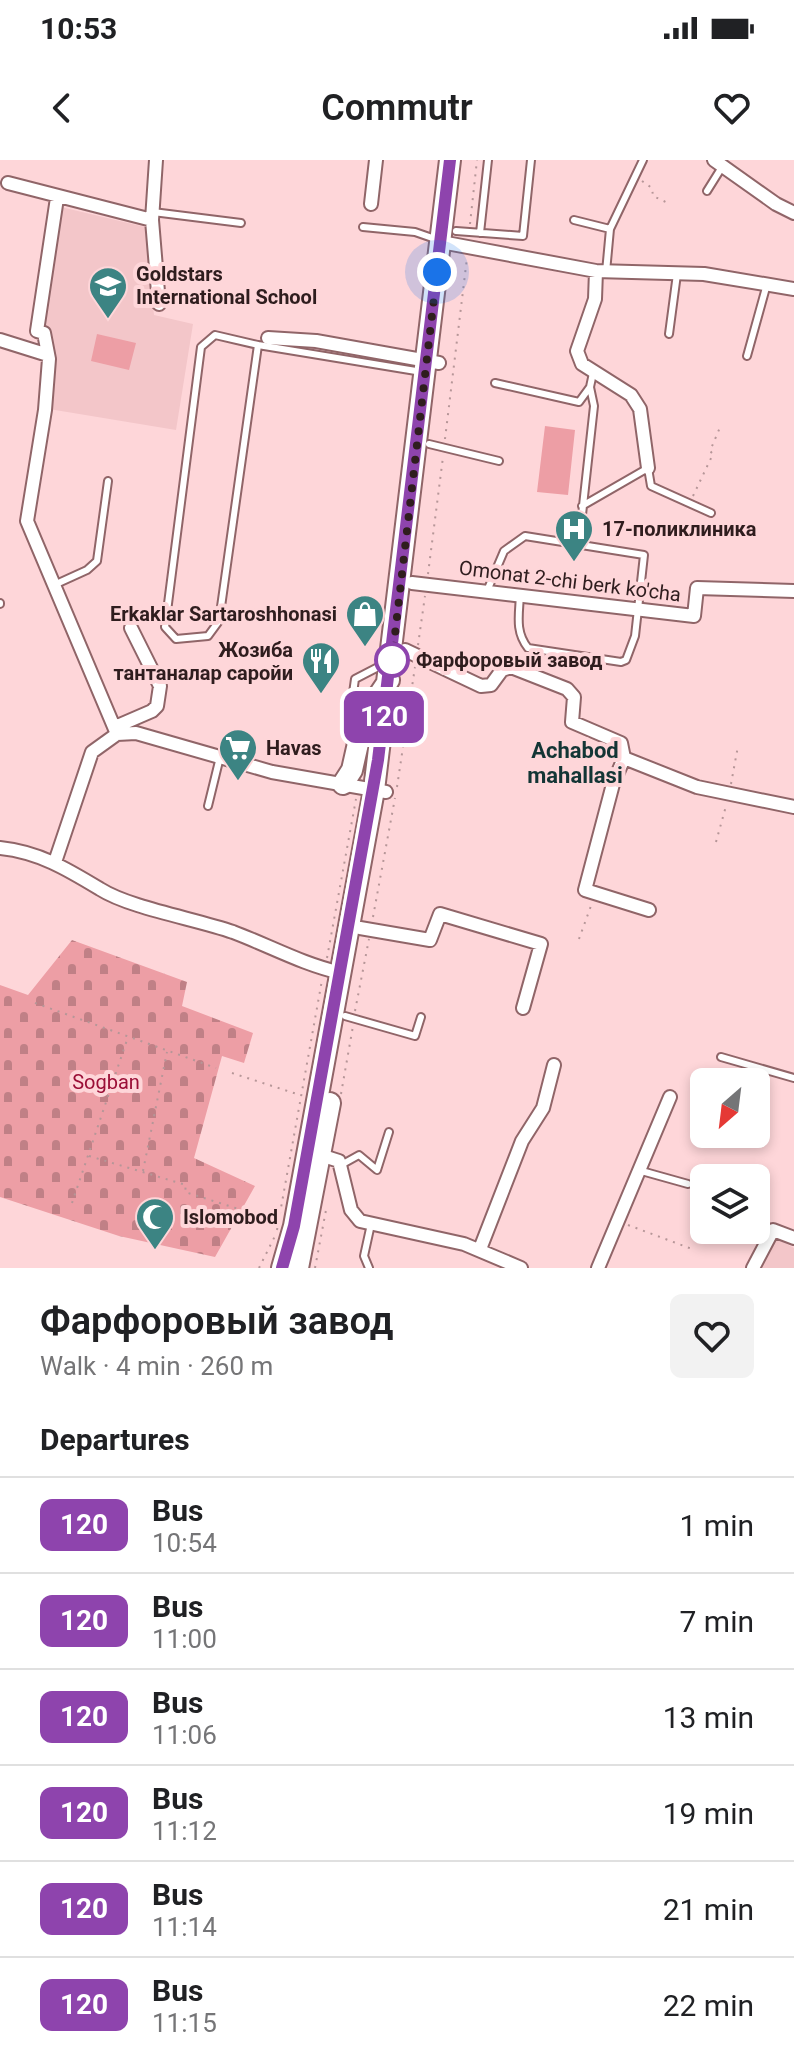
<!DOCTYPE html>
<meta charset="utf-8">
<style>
body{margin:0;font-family:Roboto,sans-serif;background:#f2f2f2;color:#202124;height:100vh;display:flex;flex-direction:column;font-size:30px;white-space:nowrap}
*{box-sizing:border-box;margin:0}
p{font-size:26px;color:#757577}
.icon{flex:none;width:44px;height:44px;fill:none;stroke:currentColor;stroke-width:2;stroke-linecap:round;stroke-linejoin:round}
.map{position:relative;height:1108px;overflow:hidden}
.side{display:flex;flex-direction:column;background:#fff;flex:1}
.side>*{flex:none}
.badge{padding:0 16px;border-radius:12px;font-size:28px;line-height:52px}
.needle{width:52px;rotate:208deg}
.buttons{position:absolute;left:690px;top:908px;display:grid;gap:16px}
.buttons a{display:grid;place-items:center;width:80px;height:80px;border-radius:12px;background:#fff;box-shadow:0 4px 12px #0003;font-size:40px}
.you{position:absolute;width:40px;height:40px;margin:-20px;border:6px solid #fff;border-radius:50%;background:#1a73e8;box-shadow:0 0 0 12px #1a73e833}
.map>.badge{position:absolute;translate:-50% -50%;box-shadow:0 0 0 4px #fff}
h2{padding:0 40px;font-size:30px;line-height:72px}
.round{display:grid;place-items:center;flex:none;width:84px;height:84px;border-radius:12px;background:#f2f2f2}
.summary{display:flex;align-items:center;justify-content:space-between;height:136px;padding:0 40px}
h1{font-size:38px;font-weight:600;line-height:60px}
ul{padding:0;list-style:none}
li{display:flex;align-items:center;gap:24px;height:96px;padding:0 40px;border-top:2px solid #e0e0e0}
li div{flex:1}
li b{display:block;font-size:30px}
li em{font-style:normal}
li .badge{min-width:88px;font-weight:700;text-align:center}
.status{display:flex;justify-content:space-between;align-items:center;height:56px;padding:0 40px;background:#fff;direction:ltr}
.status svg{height:22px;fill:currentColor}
header{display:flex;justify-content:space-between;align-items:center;height:104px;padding:0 40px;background:#fff;font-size:36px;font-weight:600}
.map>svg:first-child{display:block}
.built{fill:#f3c6c9}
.cemetery{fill:url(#cemetery-stones)}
.pitch{fill:#ed9ea5}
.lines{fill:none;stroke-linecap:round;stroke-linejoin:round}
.lane-casing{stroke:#906568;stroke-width:10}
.street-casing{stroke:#906568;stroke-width:16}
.primary-casing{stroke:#906568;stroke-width:24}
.path{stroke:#b69698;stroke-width:2;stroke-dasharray:2 6;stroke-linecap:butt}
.lane{stroke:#fff;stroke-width:6}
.street{stroke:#fff;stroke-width:12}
.primary{stroke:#fff;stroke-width:20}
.line-casing{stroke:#fff;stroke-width:18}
.line{stroke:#8e44ad;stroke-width:12}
.walk{stroke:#2f1d1e;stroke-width:8;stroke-dasharray:0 14.4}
.stop-dot{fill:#fff;stroke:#8e44ad;stroke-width:4}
.labels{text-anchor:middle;stroke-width:8;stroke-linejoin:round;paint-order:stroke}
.poi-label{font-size:20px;font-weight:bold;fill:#2f1d1e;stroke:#fed6d9;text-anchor:start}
.street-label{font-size:20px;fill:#2f1d1e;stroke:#fed6d9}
.stop-label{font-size:20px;font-weight:bold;fill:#2f1d1e;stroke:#fed6d9;text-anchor:start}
.park-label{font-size:20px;fill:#9b0f37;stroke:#fed6d9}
.neighbourhood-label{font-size:22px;font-weight:bold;fill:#133535;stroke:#fed6d9}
</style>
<div class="status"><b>10:53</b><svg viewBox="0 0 49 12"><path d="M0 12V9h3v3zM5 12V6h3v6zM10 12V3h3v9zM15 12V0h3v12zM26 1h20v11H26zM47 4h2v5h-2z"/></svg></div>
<header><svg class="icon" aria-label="back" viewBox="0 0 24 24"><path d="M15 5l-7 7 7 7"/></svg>Commutr<svg class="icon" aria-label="heart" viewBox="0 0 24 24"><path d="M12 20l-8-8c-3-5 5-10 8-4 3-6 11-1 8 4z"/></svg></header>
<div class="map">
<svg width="794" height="1108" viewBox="0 0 794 1108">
<defs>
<pattern id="cemetery-stones" width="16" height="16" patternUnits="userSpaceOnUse" patternTransform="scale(2)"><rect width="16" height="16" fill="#ed9ea5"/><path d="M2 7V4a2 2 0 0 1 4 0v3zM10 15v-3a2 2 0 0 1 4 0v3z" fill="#c08086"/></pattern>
</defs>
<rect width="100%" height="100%" fill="#fed6d9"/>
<path class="built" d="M61,47L145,67L154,155L193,164L176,270L49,249L56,200L49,170L41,166Z
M776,1078L794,1088V1108H760Z"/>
<path class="cemetery" d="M72,780L187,822L182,846L253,873L244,903L222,896L194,998L255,1026L215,1097L119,1076L0,1037V825L28,835Z"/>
<path class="pitch" d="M97,174L136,183L129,210L91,201Z
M545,266L575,270L568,335L537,332Z"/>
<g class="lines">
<defs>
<path id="lane" d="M707,31L722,7
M153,52L241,63
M574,60L610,69
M363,67L415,72L438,80
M456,71L523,76L531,0
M480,73L488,0
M606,112L610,69L643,0
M669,174L677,114
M258,185L215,175L201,187L165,467L176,479L208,476L219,461L258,185L422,212
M747,196L767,124
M495,223L579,242L590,227L593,213
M429,284L499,301
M582,346L648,308L651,326L711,353
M579,382L594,246L590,227
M54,425L87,410L97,401L108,321
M487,431L504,391L525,376L644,395L635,476L626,500L621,502L528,488C515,472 519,455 520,435
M0,444V443
M360,554L351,547L355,519L384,504
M208,646L220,597
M345,856L415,876L421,857
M721,897L794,918
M341,1005L359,995L377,1010L389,972
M638,1010L688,1024
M369,1108L364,1096L371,1064"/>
<path id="street" d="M156,0L152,60L159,144
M714,0L776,44L794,53
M8,23L152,60
M57,38L37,171L44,173L49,199L45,250L27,361L117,574
M371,44L376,0
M441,82L596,111L704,114L794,129
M596,111L595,139L577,191L582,204L631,235L640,249L648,308
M268,178L316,181L439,203
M0,180L48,195
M412,423L694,456L697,428L794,431
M405,490L481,526L491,525L502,510L511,507L567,529L574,537L572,562L621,583L624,598L697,627L794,647
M115,567L152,551L157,546L160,526L131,468
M624,598L613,624L585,730L649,750
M0,688C39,692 67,709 100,729C130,748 196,759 233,772C270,786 302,804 341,813
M55,702L92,592L117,574L136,573L272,612L386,632
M360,768L430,780L440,754L541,784L523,848
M314,993L339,1001L351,1050L360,1061L464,1084L521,1108
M480,1089L522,981L543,948L554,905
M598,1108L670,937
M753,1108L773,1070L794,1078"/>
<path id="primary" d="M343,624L352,610L364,557L389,520
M282,1108L294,1066L374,630L450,0
M298,1108L330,943"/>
</defs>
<use href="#lane" class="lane-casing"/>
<use href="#street" class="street-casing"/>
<use href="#primary" class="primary-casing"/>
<path class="path" d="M642,21L652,28L653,36L670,44
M470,64L477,0
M445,279L467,98
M693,336L713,294L710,291L721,265
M428,414L443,297
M418,485L425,436
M731,624L738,586
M397,627L415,507
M716,682L726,646
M373,757L395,638
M579,779L592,743
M327,798L356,639
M35,843L216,908
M355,851L369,779
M232,913L300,935
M341,934L353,866
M89,996L186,1025L185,1032L264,1057
M143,1011L167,892
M72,1043L128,877
M628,1065L692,1089
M277,1070L322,820
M259,1108L275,1076
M315,1108L326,1050"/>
<use href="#lane" class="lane"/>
<use href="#street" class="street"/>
<use href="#primary" class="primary"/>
</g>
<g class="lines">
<defs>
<path id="line" d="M282,1108L294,1066L378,600L450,0"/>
</defs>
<use href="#line" class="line-casing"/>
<use href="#line" class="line"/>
<path class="walk" d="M392,500L437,112"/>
</g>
<defs>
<symbol id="school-pin" viewBox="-11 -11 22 30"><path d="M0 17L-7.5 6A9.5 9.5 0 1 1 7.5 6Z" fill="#3c8483" stroke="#fed6d9"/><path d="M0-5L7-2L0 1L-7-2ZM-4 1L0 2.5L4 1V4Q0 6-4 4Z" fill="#fff"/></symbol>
<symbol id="hospital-pin" viewBox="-11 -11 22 30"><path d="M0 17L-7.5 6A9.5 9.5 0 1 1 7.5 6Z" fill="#3c8483" stroke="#fed6d9"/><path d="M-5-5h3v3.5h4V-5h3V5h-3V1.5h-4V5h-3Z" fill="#fff"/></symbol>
<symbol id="shop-pin" viewBox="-11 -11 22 30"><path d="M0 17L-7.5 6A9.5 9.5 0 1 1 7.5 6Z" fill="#3c8483" stroke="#fed6d9"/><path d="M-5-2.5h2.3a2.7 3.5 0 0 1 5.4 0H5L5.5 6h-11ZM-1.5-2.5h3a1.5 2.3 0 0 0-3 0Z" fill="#fff"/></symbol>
<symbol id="restaurant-pin" viewBox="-11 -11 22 30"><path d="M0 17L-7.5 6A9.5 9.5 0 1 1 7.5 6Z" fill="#3c8483" stroke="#fed6d9"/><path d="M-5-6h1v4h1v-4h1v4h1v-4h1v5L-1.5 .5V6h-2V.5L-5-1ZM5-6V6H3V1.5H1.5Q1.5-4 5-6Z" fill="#fff"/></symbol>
<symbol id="supermarket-pin" viewBox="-11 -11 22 30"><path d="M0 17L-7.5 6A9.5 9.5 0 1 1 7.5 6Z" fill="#3c8483" stroke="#fed6d9"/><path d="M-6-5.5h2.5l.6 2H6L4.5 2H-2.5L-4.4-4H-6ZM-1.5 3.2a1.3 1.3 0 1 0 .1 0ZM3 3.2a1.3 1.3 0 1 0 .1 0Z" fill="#fff"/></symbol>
<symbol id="mosque-pin" viewBox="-11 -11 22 30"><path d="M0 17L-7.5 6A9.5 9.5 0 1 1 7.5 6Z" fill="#3c8483" stroke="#fed6d9"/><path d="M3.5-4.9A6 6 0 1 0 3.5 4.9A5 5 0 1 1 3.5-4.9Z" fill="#fff"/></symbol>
</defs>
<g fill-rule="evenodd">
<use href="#school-pin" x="86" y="104" width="44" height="60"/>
<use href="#hospital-pin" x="552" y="347" width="44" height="60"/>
<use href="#shop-pin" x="343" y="432" width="44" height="60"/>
<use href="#restaurant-pin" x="299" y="479" width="44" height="60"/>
<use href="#supermarket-pin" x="216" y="566" width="44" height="60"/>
<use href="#mosque-pin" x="133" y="1035" width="44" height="60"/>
</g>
<circle class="stop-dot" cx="392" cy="500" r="16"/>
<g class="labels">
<g class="poi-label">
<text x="136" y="121">Goldstars<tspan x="136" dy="23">International School</tspan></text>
<text x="602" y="376">17-поликлиника</text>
<text x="337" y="461" text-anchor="end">Erkaklar Sartaroshhonasi</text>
<text x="293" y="497" text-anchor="end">Жозиба<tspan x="293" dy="23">тантаналар саройи</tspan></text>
<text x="266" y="595">Havas</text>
<text x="183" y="1064">Islomobod</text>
</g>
<g class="street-label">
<text transform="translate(570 421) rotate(7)" y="7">Omonat 2-chi berk ko'cha</text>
</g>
<g class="stop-label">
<text x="416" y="507">Фарфоровый завод</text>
</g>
<g class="park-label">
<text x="106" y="929">Sogban</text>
</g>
<g class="neighbourhood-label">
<text x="575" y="598">Achabod<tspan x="575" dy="25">mahallasi</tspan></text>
</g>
</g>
</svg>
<div class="buttons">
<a><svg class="needle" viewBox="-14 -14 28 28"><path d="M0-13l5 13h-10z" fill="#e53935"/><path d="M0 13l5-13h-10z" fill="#757577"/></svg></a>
<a><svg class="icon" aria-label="layers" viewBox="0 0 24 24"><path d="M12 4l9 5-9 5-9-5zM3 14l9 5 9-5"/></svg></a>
</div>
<div class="you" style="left:437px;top:112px"></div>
<b class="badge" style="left:384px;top:557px;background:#8e44ad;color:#fff">120</b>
</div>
<section class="side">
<div class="summary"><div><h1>Фарфоровый завод</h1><p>Walk · 4 min · 260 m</p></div><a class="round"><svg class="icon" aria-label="heart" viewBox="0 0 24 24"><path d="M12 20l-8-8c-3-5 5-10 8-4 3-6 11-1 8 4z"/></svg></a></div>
<h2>Departures</h2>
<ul>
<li><span class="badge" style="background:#8e44ad;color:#fff">120</span><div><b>Bus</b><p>10:54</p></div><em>1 min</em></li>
<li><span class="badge" style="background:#8e44ad;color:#fff">120</span><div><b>Bus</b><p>11:00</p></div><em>7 min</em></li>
<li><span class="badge" style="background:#8e44ad;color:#fff">120</span><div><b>Bus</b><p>11:06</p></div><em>13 min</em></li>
<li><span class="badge" style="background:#8e44ad;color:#fff">120</span><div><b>Bus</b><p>11:12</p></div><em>19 min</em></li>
<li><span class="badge" style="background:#8e44ad;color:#fff">120</span><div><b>Bus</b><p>11:14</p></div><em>21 min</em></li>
<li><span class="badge" style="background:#8e44ad;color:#fff">120</span><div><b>Bus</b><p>11:15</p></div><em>22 min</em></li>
</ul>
</section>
